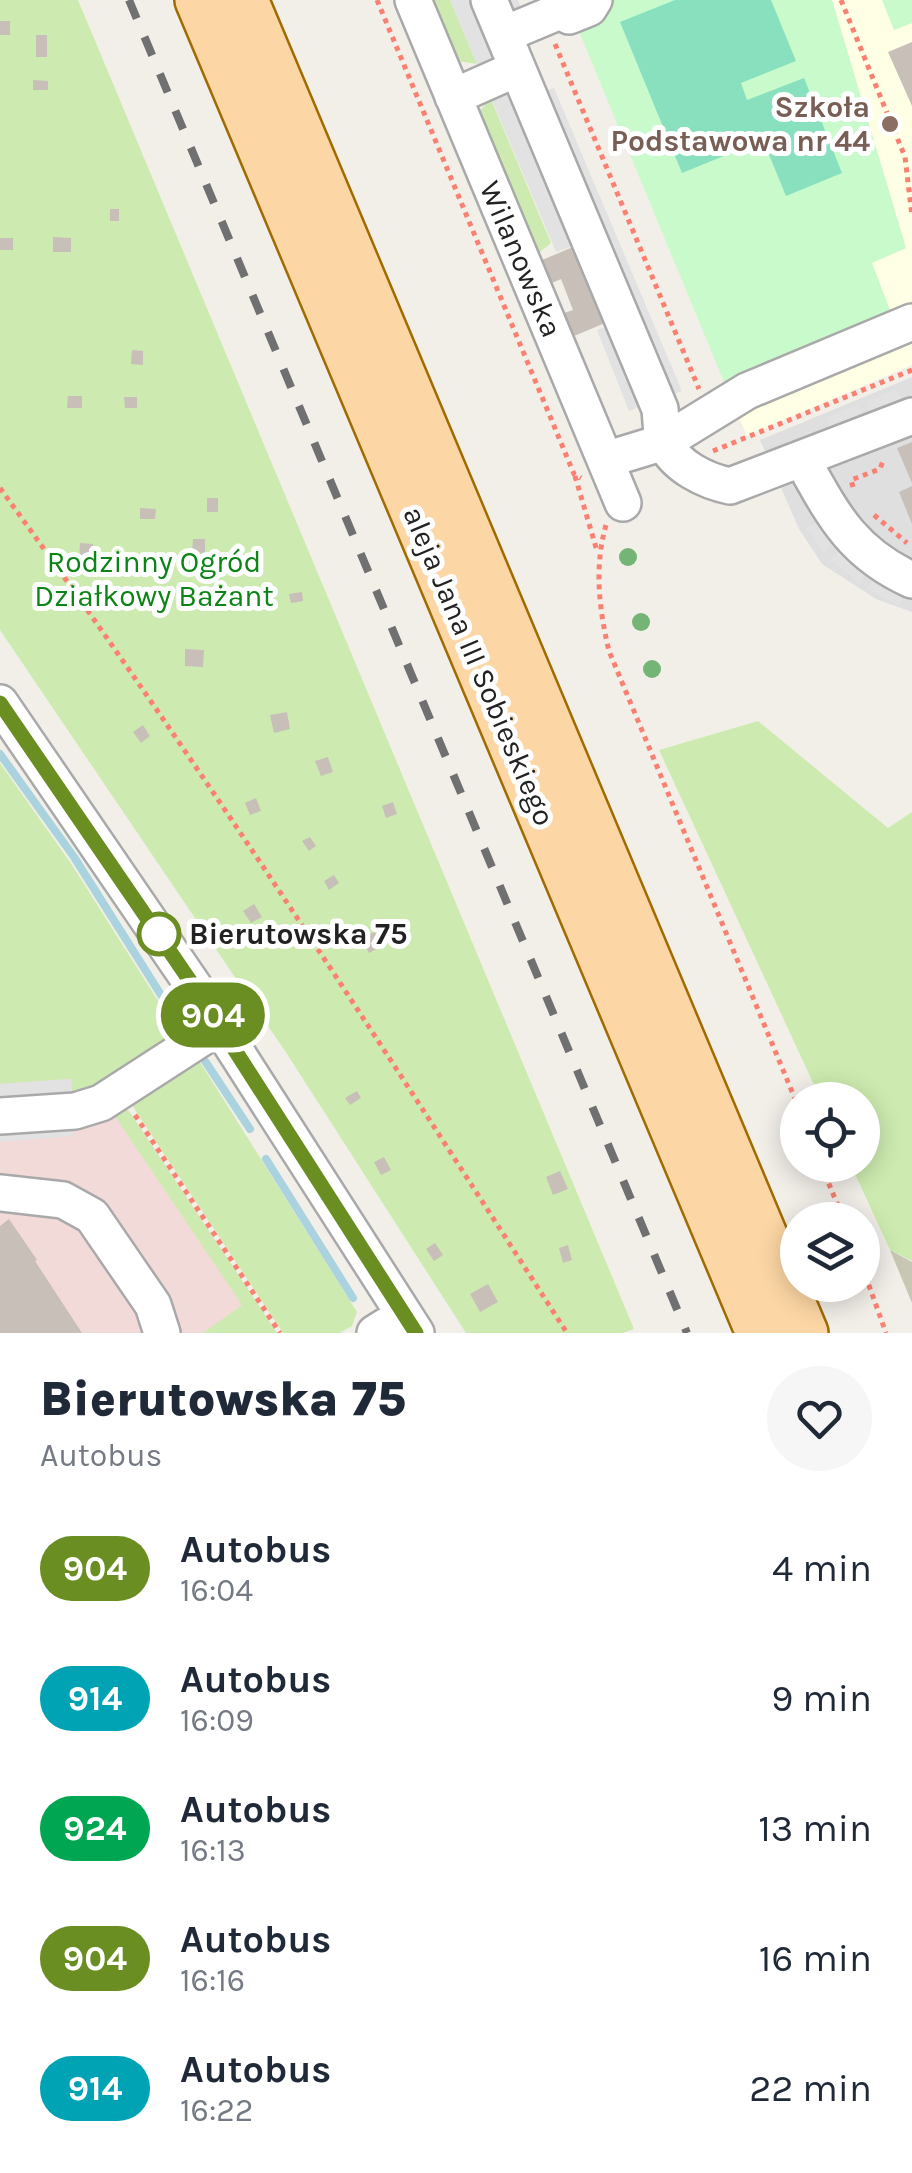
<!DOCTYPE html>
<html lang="pl">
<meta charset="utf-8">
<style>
body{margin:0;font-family:Karla,sans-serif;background:#f6f6f7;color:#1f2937;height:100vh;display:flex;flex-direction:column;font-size:38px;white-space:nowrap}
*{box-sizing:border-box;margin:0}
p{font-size:32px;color:#747a83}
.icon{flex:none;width:55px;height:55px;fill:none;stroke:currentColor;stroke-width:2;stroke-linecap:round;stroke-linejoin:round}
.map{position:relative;height:1333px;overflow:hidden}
.panel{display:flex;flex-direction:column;background:#fff;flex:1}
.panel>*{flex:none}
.badge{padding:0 20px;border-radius:32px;font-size:35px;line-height:65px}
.tools{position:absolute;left:780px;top:1082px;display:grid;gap:20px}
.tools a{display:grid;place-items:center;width:100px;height:100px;border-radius:50%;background:#fff;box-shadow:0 5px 25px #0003;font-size:50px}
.map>.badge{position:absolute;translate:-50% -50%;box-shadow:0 0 0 5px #fff}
.round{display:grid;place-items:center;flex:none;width:105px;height:105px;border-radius:52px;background:#f6f6f7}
.headline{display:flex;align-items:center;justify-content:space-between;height:170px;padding:0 40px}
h1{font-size:48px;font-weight:800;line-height:75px}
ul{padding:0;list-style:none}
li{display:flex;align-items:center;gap:30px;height:130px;padding:0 40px}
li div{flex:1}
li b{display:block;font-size:38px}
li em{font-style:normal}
li .badge{min-width:110px;font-weight:700;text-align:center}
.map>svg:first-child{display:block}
.residential{fill:#e0dfdf}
.commercial{fill:#f2dad9}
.education{fill:#ffffe5}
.construction{fill:#c7c7b4}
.grass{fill:#cdebb0}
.park{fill:#c8facc}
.pitch{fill:#88e0be}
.parking{fill:#e2e2e2}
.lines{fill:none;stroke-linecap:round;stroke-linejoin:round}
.stream{stroke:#aad3df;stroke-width:8}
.building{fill:#c7bfb8}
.minor-casing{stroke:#a9a9a9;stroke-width:40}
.major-casing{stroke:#a06b00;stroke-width:50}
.path{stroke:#fa8072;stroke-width:5;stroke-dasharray:5 5;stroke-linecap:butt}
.minor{stroke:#fff;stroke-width:35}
.major{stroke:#fcd6a4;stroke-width:45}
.rail{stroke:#707070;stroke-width:8;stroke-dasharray:20 20;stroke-linecap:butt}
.tree{fill:#74b475}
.line-casing{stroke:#fff;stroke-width:22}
.line{stroke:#6b8e23;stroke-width:15}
.education-dot{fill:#8d6e63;stroke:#fff;stroke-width:4}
.stop-dot{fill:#fff;stroke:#6b8e23;stroke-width:5}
.labels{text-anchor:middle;stroke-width:10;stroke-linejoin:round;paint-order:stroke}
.education-label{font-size:30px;font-weight:bold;fill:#785e54;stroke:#fff;text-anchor:end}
.street-label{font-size:30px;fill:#222;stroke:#fff}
.park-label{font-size:30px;fill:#0c8416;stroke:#fff}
.stop-label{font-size:30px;font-weight:bold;fill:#222;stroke:#fff;text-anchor:start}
</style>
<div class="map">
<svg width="912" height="1333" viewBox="0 0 912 1333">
<rect width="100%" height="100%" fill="#f2efe9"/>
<path class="residential" d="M912,377V612L876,599L822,564L799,529L760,440Z"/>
<path class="commercial" d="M0,950L113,1113L129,1111L277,1333H0Z"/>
<path class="education" d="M832,0H912V365L747,436L729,394L871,262L906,248Z"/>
<path class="construction" d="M890,1250L912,1262V1303Z"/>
<path class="grass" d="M0,0H78L634,1329L623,1333H466L287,1054L0,630Z
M427,0H450L477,64L457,61Z
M491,99L551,243L534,257L478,124L479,111Z
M758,721L888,828L912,812V1261L890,1250L851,1165H862V1100H821L659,750Z
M0,763L72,865L179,1034L87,1095L72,1094L70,1079L0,1084Z
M198,1059L357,1312L352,1326L340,1333H283L133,1107L134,1101Z
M122,1108L129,1111L277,1333H203L242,1305L113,1113Z"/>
<path class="park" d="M566,0H832L906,248L872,263L894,321L729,394Z
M882,0H912V23L894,30Z"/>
<path class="pitch" d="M675,0H771L796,61L741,83L747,100L804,78L842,173L786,196L763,140L682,173L620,22Z"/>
<path class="parking" d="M450,0H518L530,31L516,38L539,93L554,88L682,391L629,411L597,330L608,326L574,246L556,252Z
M897,389L905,406L873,419L866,402Z
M858,405L865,422L834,436L826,418Z
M823,520L837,540L824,553L806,528Z
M843,546L870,568L860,583L831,560Z
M877,572L907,589L900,606L867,589Z
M71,1079L74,1136L0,1142V1084Z"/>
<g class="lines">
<path class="stream" d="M0,754L74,857L180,1025
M205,1061L250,1129
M266,1159L353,1298"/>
</g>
<path class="building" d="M0,21H10V35H0Z
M36,35H47V57H36Z
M912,42V106L888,52Z
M33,80L48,81V90H33Z
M110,209H119V221H110Z
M53,237L71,238V252H53Z
M0,238H13V250H0Z
M573,247L605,323L574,336L564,313L573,310L561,279L552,283L542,260Z
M132,350L143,351V365L131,364Z
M68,396H82V408H67Z
M124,397H137V408H125Z
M912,442V483L897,448Z
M912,486V524L899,492Z
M207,498H218V512H207Z
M140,508L156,509L155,519H140Z
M193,539H205V554L192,553Z
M80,543L93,544L92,562H79Z
M302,592L303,601L291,603L289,594Z
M185,649L204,650L203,667L185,666Z
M287,712L290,729L274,733L270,715Z
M143,725L150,736L141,743L133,732Z
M328,757L333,772L321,776L315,761Z
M256,798L261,811L250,815L245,803Z
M393,802L397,814L386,818L382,806Z
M310,837L316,846L309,851L302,841Z
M334,875L339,883L329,890L324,881Z
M254,904L262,917L251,923L243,911Z
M376,931L384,945L369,953L361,939Z
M357,1091L361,1098L350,1105L345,1098Z
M384,1157L391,1170L381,1175L374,1162Z
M560,1171L568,1189L553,1195L546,1177Z
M9,1219L37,1260L35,1261L82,1333H0V1226Z
M435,1243L443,1255L434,1261L426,1249Z
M568,1245L572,1260L563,1263L559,1248Z
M488,1284L498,1302L480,1312L470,1294Z"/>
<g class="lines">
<defs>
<path id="minor" d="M413,0L623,503
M489,0L660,409C661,419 661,433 664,442C676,467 706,481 730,486L912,416
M505,34L560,11L569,16L589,8L594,0
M453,97L516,69
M605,460L664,442L747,391L912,322
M803,461C833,515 852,553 912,580
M0,703L199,994L416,1333
M0,1116L75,1111L101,1103L220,1026
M0,1193L63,1200L92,1216L153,1305L162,1333
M375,1333L404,1315"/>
<path id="major" d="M198,0L759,1333
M245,0L805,1333"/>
</defs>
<use href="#minor" class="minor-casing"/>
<use href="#major" class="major-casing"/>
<path class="path" d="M377,0L574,474L581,478
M841,0L905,157L912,216
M555,44L699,389
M713,451L912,370
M575,476L597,551
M853,487L851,480L880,469L884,458
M0,488C200,763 383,1047 567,1333
M874,515L907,543
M606,525C594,567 599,609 609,651L798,1106
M135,1115L280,1333
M821,1165L844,1220
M862,1266L886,1333"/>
<use href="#minor" class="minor"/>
<use href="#major" class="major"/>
<path class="rail" d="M129,0L687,1333"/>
</g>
<g class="tree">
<circle cx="628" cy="557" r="9"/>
<circle cx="641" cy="622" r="9"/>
<circle cx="652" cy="669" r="9"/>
</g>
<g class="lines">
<defs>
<path id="line" d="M0,703L199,994L416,1333"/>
</defs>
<use href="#line" class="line-casing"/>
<use href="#line" class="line"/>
</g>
<circle class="education-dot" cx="890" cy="124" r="10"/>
<circle class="stop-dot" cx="159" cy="934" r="20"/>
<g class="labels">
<g class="education-label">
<text x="870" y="117">Szkoła<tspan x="870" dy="34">Podstawowa nr 44</tspan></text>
</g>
<g class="street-label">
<text transform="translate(521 259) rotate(67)" y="10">Wilanowska</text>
<text transform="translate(479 666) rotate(67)" y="10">aleja Jana III Sobieskiego</text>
</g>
<g class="park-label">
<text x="154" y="572">Rodzinny Ogród<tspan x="154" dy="34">Działkowy Bażant</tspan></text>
</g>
<g class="stop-label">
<text x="189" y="944">Bierutowska 75</text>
</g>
</g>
</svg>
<div class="tools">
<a><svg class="icon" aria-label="locate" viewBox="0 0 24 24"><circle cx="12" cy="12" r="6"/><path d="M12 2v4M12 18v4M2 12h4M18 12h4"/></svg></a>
<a><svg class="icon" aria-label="layers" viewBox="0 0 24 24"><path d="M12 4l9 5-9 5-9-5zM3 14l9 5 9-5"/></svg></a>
</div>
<b class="badge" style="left:213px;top:1015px;background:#6b8e23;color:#fff">904</b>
</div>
<section class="panel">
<div class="headline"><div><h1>Bierutowska 75</h1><p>Autobus</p></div><a class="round"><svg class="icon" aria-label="heart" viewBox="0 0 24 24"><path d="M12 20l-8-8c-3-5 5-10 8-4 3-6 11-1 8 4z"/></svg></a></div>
<ul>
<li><span class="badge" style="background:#6b8e23;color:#fff">904</span><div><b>Autobus</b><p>16:04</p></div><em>4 min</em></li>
<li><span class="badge" style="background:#00a3b4;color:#fff">914</span><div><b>Autobus</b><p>16:09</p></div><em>9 min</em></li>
<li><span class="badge" style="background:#00a651;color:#fff">924</span><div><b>Autobus</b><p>16:13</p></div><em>13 min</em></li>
<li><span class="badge" style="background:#6b8e23;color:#fff">904</span><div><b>Autobus</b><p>16:16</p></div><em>16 min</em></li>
<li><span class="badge" style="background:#00a3b4;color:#fff">914</span><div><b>Autobus</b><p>16:22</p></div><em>22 min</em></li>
</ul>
</section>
